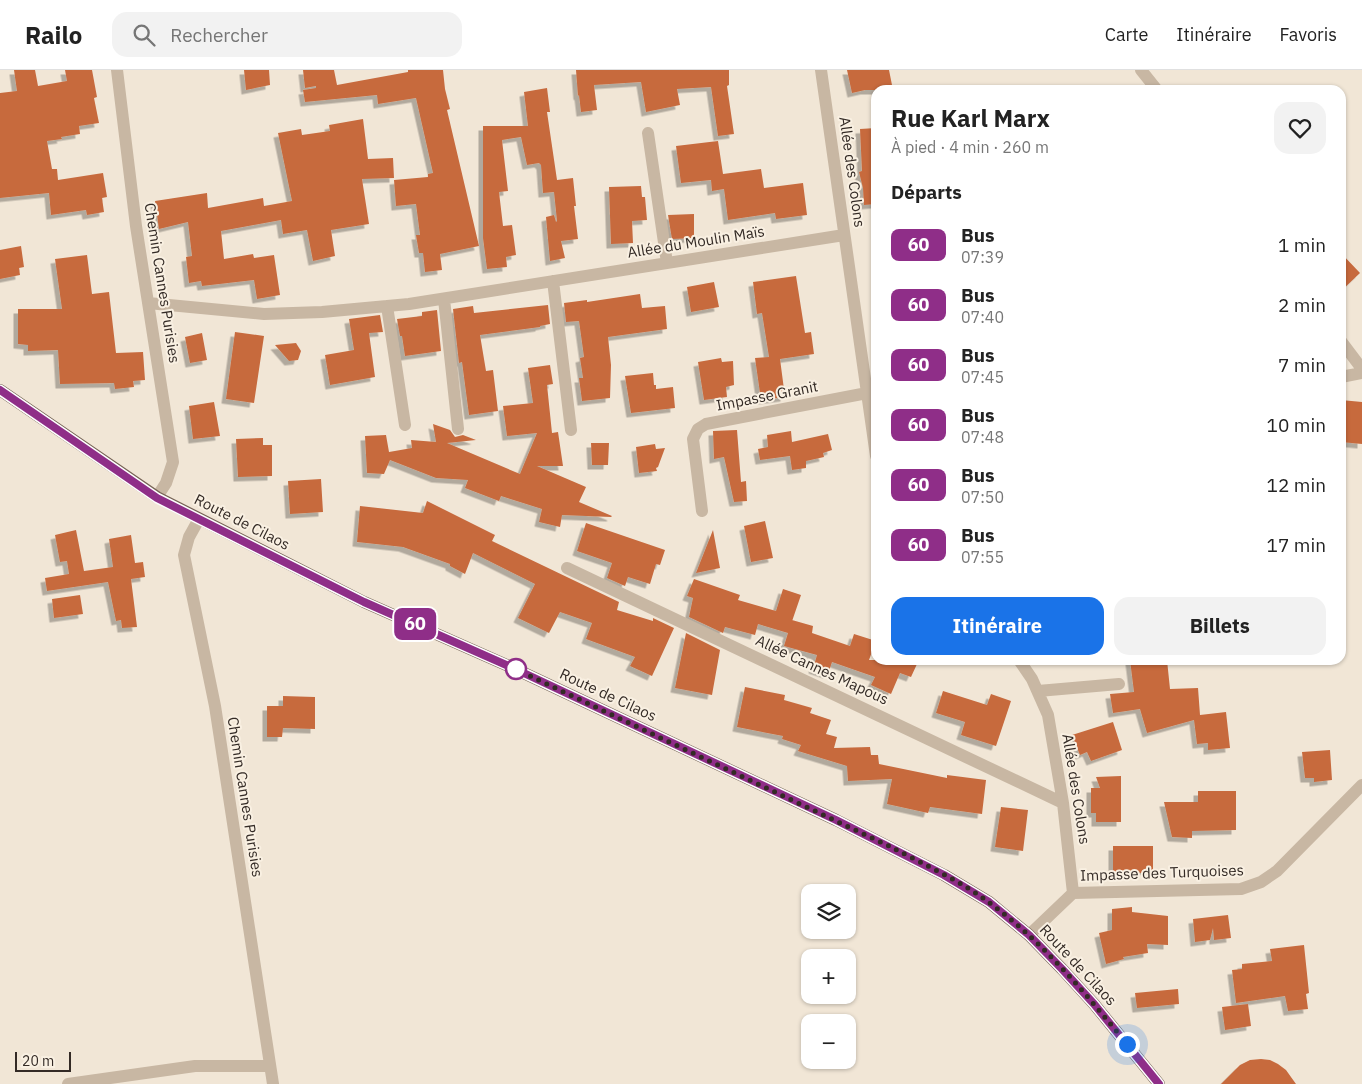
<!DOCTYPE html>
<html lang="fr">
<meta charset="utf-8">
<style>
body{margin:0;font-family:"IBM Plex Sans",sans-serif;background:#f2f2f2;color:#222;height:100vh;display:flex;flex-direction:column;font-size:19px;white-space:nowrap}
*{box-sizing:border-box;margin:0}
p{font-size:16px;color:#767676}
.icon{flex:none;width:28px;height:28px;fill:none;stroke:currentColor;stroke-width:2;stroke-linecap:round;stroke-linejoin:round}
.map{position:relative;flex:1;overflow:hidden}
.sheet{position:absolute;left:871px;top:15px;width:475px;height:580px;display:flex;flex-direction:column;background:#fff;border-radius:15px;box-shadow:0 1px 4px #0004}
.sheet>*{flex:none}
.badge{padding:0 10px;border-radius:8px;font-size:18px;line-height:32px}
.tools{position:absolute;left:801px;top:814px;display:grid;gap:10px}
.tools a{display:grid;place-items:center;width:55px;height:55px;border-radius:10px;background:#fff;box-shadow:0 1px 4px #0004;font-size:25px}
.scale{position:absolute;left:15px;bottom:12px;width:56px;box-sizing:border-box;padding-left:5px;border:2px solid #332a25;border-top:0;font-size:14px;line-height:18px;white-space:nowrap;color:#332a25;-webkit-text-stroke:4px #f9f0e2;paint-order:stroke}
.you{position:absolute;width:25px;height:25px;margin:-12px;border:4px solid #fff;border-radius:50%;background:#1a73e8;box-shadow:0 0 0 8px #1a73e833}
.map>.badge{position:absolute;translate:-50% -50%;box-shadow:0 0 0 2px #fff}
h2{padding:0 20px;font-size:19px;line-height:45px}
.round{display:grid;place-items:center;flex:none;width:52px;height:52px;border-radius:15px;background:#f2f2f2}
.headline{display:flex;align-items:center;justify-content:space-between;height:85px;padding:0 20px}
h1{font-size:24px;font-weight:700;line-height:38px}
.action{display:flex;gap:10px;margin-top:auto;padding:10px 20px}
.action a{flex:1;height:58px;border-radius:15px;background:#1a73e8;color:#fff;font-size:20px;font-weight:700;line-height:58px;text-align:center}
.action a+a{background:#f2f2f2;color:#222}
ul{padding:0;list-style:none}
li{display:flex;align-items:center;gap:15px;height:60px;padding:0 20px}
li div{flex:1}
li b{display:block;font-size:19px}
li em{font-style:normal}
li .badge{min-width:55px;font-weight:700;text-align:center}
header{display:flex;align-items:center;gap:30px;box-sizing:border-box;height:70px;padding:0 25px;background:#fff;border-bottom:1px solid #e0e0e0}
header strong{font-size:24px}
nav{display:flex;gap:28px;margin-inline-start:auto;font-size:18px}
.search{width:350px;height:45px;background:#f2f2f2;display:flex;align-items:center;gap:12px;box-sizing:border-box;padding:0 18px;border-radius:15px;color:#767676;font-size:19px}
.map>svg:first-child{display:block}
.building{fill:#c76a3e;filter:url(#shadow)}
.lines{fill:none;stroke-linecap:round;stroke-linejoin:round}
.minor{stroke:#c8b7a3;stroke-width:12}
.major{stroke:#766355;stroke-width:12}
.line-casing{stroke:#fff;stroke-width:11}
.line{stroke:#8f2e88;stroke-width:8}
.walk{stroke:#332a25;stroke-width:5;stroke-dasharray:0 9}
.stop-dot{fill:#fff;stroke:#8f2e88;stroke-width:2.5}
.labels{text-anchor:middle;stroke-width:4;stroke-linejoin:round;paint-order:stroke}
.street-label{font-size:15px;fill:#332a25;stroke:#f9f0e2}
</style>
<header>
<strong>Railo</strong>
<div class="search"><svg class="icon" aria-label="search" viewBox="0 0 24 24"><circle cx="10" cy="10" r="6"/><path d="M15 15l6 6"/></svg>Rechercher</div>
<nav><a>Carte</a><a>Itinéraire</a><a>Favoris</a></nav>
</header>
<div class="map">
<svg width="1362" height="1014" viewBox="0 0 1362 1014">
<defs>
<filter id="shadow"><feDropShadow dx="-4.5" dy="4.5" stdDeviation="0" flood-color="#0004"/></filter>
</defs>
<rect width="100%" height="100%" fill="#f1e6d6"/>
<path class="building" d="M14,0H35L38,16L67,11L65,0H92L97,27L94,28L99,53L79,56L80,64L61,67L62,69L47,71L52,99H57L58,110L103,103L107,127L102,128L104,142L87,145L86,140L51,145L49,123L0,128V23L17,21Z
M244,0H269L270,15L246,20Z
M303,0H334L337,15L408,2V0H443L445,19L450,39L447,40L479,176L440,184L442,200L425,202L423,183H419L416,165H420L416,134L396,136L394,110L428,107V104L433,103L416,28L378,34L377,25L305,32L303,20L316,18V16L305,18Z
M576,0H729V15L727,16L734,64L718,66L711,17L677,19L680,35L646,42L641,12L594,15L597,40L581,42L579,25L578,26Z
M847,0H889L893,20H865L852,23Z
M547,18L550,42H547L557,110L573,108L576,136H574L578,169L561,171L565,188L550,191L546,147L554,145L556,152L557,151L554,122L543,123L541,95L539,93L527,95L521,67L502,70L508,121L499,122L503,156L512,155L516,185L506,187L507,197L487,199L483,168V56H528L524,22Z
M363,49L368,89L393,88L394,108L362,109L369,154L331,160L335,186L313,191L307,160L283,164L281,150L221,161L224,189L253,184L254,188L274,185L280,225L257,229L254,210L202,216L201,211L189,213L186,187L192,186L188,152L159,159L155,131L207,123L208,138L263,128L264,136L292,131L278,63L301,59L302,65L330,61L329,55Z
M876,58V134L864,135L863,118L859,102L862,101L860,59Z
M718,71L723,104L761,99L764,118L803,113L807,145L776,149L775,143L728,150L724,119L712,121L711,110L681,113L676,76Z
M641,116L642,127H645L647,150L632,151L633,173L611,174L609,117Z
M694,144V168L672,169L668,145Z
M21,176L24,197L19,198L20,205L0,209V180Z
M1341,183L1360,203L1341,221Z
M87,185L92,224L109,222L116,283L143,282L145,310L133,311L134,317L115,319L114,313L60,314L58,280L28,281V275L18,274V239H62L55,189Z
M796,206L805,263L811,262L814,284L780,289L785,327L761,330L755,288L769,287L762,243L757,244L753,212Z
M714,212L719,237L691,242L687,217Z
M640,224L642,238L665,236L667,259L608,267L611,295L610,328L582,331L579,308H583L580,288L584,287L579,251L566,252L564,233L587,230V232Z
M548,235L550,254L540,256V257L480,265L486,301L493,300L498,341L469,345L462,292L459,293L453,239L473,236L474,243Z
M437,240L441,281L405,286L402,266H400L397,249L422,246V242Z
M380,245L383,262L369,263L375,307L330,315L325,285L354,280L349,249Z
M235,262L264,266L254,333L226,329Z
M202,263L207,290L190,293L185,267Z
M296,273L301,281L298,290L289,291L275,275Z
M721,288L722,292L733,291L734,315L726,317L727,327L704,330L698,292Z
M550,295L553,314L547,315L552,363L558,362L563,396H537L586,417L579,432L612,446L611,447L562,445L560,457L539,452L542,439L501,426L499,431L465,418L468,410L436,408L390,390L384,404L367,403L365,366L386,365L389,382L412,378L411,370L436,372L433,354L450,360L455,367L463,365L476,370L447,373L520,404L537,363L507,366L503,336L533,333L528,298Z
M653,303L654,315H656V319L673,317L675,338L631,343L625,306Z
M1341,330L1362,332V374L1341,372Z
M214,332L220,366L193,369L189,336Z
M737,360L741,412L746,411L747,431L734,432L724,387L714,389L713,361Z
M791,361L792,372L828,364L832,380L823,383L824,387L806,391V398L792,400L790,386L760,390L758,379L768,377L767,365Z
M263,368V375H272V406L238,407L236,369Z
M591,373H609L608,395H592Z
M655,374L656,379L665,378L658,397L656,398L657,401L639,403L636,377Z
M321,409L323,442L290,444L288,411Z
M427,431L495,465L492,471L619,532L617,540L653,551V548L674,558L652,606L630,596L635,587L586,569L592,553L560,542L549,563L518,548L535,514L473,483L465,504L450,496V494L403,477L357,472L360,436L423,443Z
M765,451L773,488L751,492L744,456Z
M586,453L665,480L660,495L656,494L650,514L628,507L625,516L607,508L612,493L577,481Z
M76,460L84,501L113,497L109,469L131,465L135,493L143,492L145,507L131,509L137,557L122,558L121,550L116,551L108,512L47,521L45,508L69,504L67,491L60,492L55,465Z
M713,460L720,498L696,503Z
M694,509L740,525L738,530L776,541L783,519L801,525L788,563L758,554L755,565L725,557L723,563L689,547L693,528L687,526Z
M80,525L83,544L54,548L52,529Z
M792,550L813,556L812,563L850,576L854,564L876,571L869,590H907L917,594L911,607L900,603L891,624L871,615L875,607L852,599L832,592L828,604L813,599L817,585L784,576Z
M686,563L720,580L712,625L675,618Z
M1130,590H1167L1170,619L1198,618L1200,645L1226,642L1230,678L1208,680V673L1197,674L1194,650L1147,663L1140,639L1113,643L1110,624L1134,622Z
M745,617L785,625L784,630L812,638L810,643L831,650L826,664L837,667L834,678L870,677L871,685H878L879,694L947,708V705L986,710L982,744L930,737L928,743L887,734L892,709L848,711L847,696L798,681L801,675L782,669L783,666L737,657Z
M943,621L987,635L991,624L1011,631L996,676L961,665L965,652L936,643Z
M283,626L315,627V659L283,658L282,667H267V636H283Z
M1113,652L1122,680L1091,691L1087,682L1080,685L1072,665Z
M1330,680L1332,710L1314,712V708H1305L1302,682Z
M1121,706V752H1096V743H1091V718H1100L1096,707Z
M1198,721H1236V760L1192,761V768L1172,767L1164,732H1198Z
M1001,737L1028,740L1023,781L995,777Z
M1113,776H1153V801L1142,800V803H1113Z
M1132,837V842L1168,846V875L1147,874L1148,883L1123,887L1124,889L1106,894L1099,863L1112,860V839Z
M1228,845L1231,868L1214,870L1213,858L1210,870L1195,872L1193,849Z
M1304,875L1309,923L1306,924L1308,939L1288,941L1285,926L1236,933L1232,900L1242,899V894L1272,891L1270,879Z
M1178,919L1179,934L1137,938L1135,923Z
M1248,934L1251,956L1225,960L1222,937Z
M1261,989L1270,990L1278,994L1286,1000L1296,1014H1221L1240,995L1250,990Z"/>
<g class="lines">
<path class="minor" d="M117,0L136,156L173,392L166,413L157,427
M821,0L876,386
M1141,0L1157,20
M648,63L667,193
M553,211L571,360
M444,229L458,359
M148,233L264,244L322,242L409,234L844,165
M387,236L405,355
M1341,271L1362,299
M1341,307L1362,303
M702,441L693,369L698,359L706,354L867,323
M199,449L189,467L184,485L215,636L273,1014
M567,498L1063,733
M1019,590L1032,609L1048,645L1063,733L1073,823L1029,865
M1038,621L1119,614
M1073,823L1241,819L1261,812L1277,801L1362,715
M68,1014L195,996H270"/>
<path class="major" d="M0,320L157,427L364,532L511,597L836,750L944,805L989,832L1029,865L1062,899L1094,934L1159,1014"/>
</g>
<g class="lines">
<defs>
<path id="line" d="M0,320L157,428L364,532L511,597L836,750L944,805L989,832L1029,865L1062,899L1094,934L1159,1014"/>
</defs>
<use href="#line" class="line-casing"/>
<use href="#line" class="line"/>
<path class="walk" d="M516,599L511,597L891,777C923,794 963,812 991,834C1044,873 1086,924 1127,974"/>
</g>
<circle class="stop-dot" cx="516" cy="599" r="10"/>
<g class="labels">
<g class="street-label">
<text transform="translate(852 102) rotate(82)" y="5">Allée des Colons</text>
<text transform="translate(696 172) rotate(-9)" y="5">Allée du Moulin Maïs</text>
<text transform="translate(162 213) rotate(81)" y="5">Chemin Cannes Purisies</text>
<text transform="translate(767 326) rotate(-11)" y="5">Impasse Granit</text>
<text transform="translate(242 452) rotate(27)" y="5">Route de Cilaos</text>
<text transform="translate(822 600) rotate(25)" y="5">Allée Cannes Mapous</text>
<text transform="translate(608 625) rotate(25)" y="5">Route de Cilaos</text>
<text transform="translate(1076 719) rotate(81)" y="5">Allée des Colons</text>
<text transform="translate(245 727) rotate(81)" y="5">Chemin Cannes Purisies</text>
<text transform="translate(1162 803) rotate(-2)" y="5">Impasse des Turquoises</text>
<text transform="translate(1078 895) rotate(47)" y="5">Route de Cilaos</text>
</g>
</g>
</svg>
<div class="tools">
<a><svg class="icon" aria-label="layers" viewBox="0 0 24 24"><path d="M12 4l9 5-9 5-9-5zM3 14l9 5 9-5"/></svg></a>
<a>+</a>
<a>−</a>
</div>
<div class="scale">20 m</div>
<div class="you" style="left:1127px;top:974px"></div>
<b class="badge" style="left:415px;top:554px;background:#8f2e88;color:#fff">60</b>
<section class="sheet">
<div class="headline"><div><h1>Rue Karl Marx</h1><p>À pied · 4 min · 260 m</p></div><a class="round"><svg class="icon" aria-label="heart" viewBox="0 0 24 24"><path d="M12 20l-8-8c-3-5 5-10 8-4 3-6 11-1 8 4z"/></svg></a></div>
<h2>Départs</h2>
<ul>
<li><span class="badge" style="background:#8f2e88;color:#fff">60</span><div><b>Bus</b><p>07:39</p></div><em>1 min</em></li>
<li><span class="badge" style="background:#8f2e88;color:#fff">60</span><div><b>Bus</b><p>07:40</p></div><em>2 min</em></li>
<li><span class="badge" style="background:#8f2e88;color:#fff">60</span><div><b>Bus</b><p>07:45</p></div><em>7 min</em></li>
<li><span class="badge" style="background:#8f2e88;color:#fff">60</span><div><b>Bus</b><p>07:48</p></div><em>10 min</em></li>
<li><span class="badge" style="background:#8f2e88;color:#fff">60</span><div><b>Bus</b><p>07:50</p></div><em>12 min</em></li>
<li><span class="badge" style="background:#8f2e88;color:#fff">60</span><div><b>Bus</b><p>07:55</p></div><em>17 min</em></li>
</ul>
<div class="action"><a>Itinéraire</a><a>Billets</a></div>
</section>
</div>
